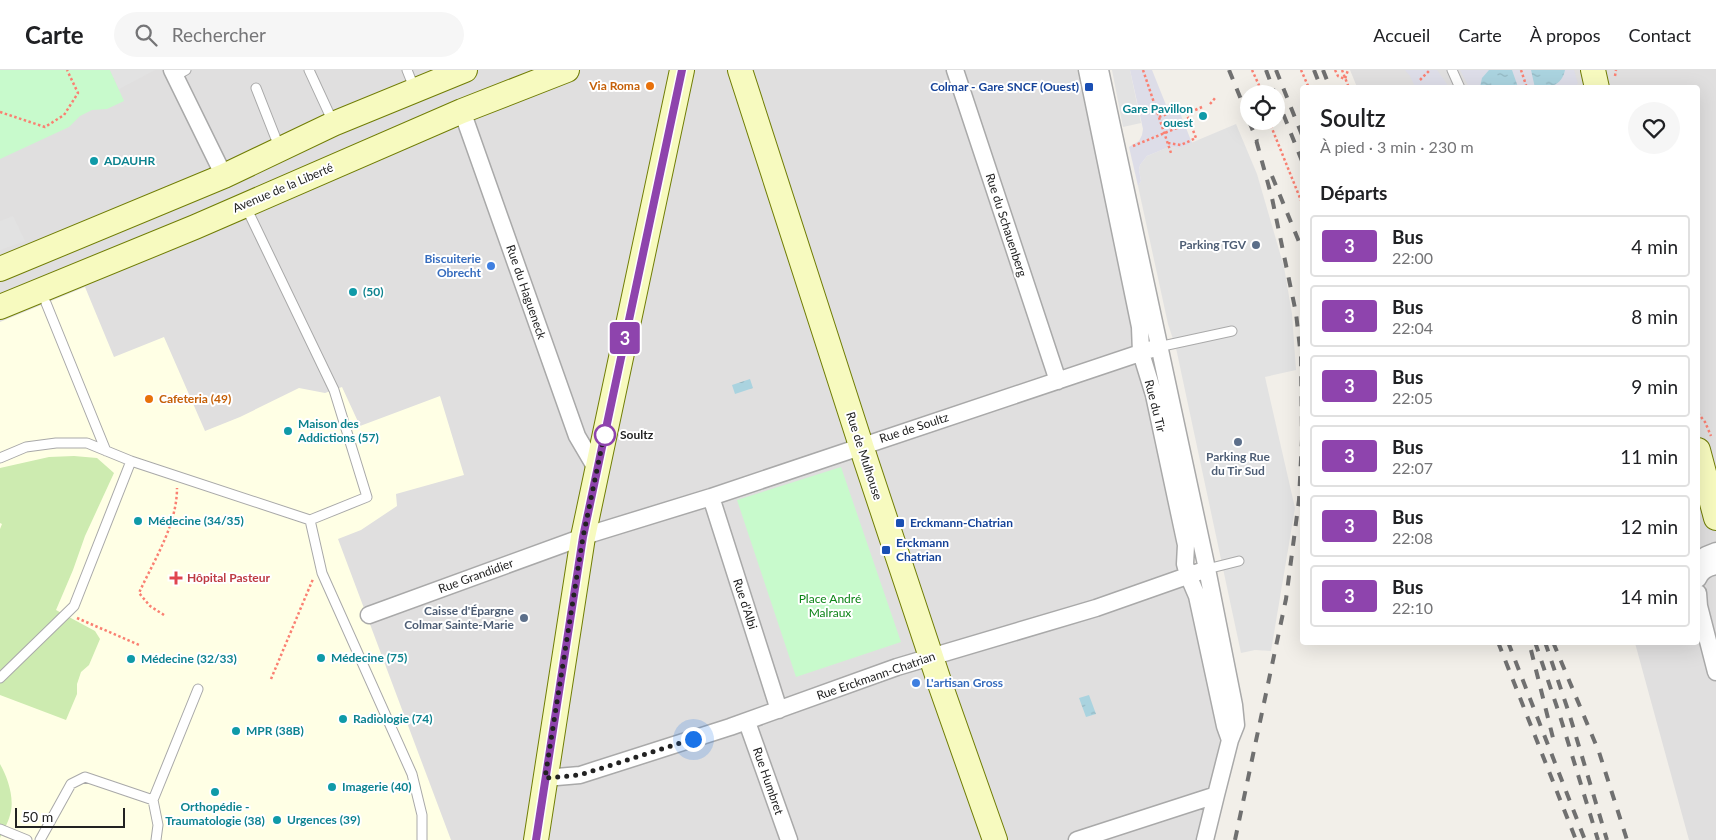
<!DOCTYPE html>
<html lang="fr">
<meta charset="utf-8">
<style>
body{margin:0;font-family:Lato,sans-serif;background:#f6f6f6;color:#202124;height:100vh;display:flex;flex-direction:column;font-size:19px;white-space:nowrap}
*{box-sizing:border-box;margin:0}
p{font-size:16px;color:#757577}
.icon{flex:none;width:28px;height:28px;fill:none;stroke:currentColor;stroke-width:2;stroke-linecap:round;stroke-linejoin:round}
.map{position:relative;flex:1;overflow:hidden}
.drawer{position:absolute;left:1300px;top:15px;width:400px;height:560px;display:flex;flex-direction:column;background:#fff;border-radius:5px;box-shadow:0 5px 20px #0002}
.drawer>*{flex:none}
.badge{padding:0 10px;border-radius:4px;font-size:18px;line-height:32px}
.tools{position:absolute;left:1240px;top:15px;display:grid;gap:10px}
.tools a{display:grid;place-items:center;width:45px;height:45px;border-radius:50%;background:#fff;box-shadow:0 5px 20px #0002;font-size:25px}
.scale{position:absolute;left:15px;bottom:12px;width:110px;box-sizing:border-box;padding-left:5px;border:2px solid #222;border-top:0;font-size:14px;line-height:18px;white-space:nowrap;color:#222;-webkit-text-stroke:4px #fff;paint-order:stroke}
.you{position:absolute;width:25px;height:25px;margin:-12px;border:4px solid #fff;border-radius:50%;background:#1a73e8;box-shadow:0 0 0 8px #1a73e833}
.map>.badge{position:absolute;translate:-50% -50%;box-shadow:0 0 0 2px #fff}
h2{padding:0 20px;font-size:19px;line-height:45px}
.round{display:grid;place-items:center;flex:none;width:52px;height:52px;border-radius:26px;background:#f6f6f6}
.overview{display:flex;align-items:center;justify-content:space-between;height:85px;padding:0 20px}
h1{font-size:24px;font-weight:600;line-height:38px}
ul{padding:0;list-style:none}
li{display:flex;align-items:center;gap:15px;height:62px;margin:0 10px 8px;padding:0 10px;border:2px solid #e0e0e0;border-radius:5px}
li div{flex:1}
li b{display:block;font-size:19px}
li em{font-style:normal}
li .badge{min-width:55px;font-weight:700;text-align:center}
header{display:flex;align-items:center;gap:30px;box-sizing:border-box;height:70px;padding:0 25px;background:#fff;border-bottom:1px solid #e0e0e0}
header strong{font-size:24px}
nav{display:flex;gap:28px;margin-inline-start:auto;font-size:18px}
.search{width:350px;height:45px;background:#f6f6f6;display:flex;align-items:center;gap:12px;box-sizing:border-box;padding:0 18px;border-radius:28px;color:#757577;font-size:19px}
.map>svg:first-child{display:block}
.residential{fill:#e0dfdf}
.education{fill:#ffffe5}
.park{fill:#c8facc}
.garden{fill:#cdebb0}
.parking{fill:#e2e2e2}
.plaza{fill:#dddde8}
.water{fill:url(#water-ripples)}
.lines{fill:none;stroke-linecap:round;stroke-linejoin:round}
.lane-casing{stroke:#a9a9a9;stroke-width:11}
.street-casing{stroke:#a9a9a9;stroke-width:19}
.secondary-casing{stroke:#707d05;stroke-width:26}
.path{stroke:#fa8072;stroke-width:2.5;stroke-dasharray:2.5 2.5;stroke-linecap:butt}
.lane{stroke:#fff;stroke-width:9}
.street{stroke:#fff;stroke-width:16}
.secondary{stroke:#f7fabf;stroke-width:24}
.rail{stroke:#707070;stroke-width:4;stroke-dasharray:10 10;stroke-linecap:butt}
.line-casing{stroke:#fff;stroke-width:11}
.line{stroke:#8e44ad;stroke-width:8}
.walk{stroke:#222;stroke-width:5;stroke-dasharray:0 9}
.food-dot{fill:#e8710a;stroke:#fff;stroke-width:2}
.transit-dot{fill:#1a4fb4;stroke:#fff;stroke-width:2}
.culture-dot{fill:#0f9aa8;stroke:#fff;stroke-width:2}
.service-dot{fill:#5c6f8a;stroke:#fff;stroke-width:2}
.shop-dot{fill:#3f7fe0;stroke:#fff;stroke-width:2}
.stop-dot{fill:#fff;stroke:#8e44ad;stroke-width:2.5}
.health-dot{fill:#e0444e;stroke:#fff;stroke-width:2}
.labels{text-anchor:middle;stroke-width:4;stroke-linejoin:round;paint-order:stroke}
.food-label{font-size:12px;font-weight:bold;fill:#c56008;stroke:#fff;text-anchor:end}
.transit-label{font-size:12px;font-weight:bold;fill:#164399;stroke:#fff;text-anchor:start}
.culture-label{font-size:12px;font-weight:bold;fill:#0d838f;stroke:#fff;text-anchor:start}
.street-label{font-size:12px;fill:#222;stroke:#fff}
.service-label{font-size:12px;font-weight:bold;fill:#4e5e75;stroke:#fff;text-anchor:end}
.shop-label{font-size:12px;font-weight:bold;fill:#366cbe;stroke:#fff;text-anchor:end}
.stop-label{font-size:12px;font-weight:bold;fill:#222;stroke:#fff;text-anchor:start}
.health-label{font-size:12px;font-weight:bold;fill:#be3a42;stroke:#fff;text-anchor:start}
.park-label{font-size:12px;fill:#0c8416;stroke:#fff}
</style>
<header>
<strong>Carte</strong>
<div class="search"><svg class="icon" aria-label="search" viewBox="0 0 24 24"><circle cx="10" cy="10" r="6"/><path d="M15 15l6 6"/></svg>Rechercher</div>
<nav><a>Accueil</a><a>Carte</a><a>À propos</a><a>Contact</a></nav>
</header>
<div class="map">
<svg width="1716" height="770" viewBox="0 0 1716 770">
<defs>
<pattern id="water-ripples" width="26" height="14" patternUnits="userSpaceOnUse" patternTransform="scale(1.25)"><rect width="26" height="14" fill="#aad3df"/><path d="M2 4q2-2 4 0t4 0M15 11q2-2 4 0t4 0" fill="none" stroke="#92b5bf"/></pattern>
</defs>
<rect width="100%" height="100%" fill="#f2efe9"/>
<path class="residential" d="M0,0H1077L1114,167L1174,464L1220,671L1198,770H0Z
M1350,0H1716V770H1689L1635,573L1698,572V18L1357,17Z"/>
<path class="education" d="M85,217L114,287L164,267L205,361L240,347L299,318L325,323L342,317L360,356L440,326L464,405L396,424L397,436L361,460L338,469L451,770H0V252Z"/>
<path class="park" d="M0,0H110L124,31L107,39L92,40L80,46L69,57L0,89Z
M841,397L901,572L796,607L737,430Z"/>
<path class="garden" d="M74,386L97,388L114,403L85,466L73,500L56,540L95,561L100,569L89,595L81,602L77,614V624L66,650L0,625V459L2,454L0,453V398L49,387Z
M0,694C8,708 15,729 10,745C8,753 3,761 0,768Z"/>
<path class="parking" d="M110,0H155L119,19Z
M1112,0H1130L1141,53L1123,57Z
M1236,54L1257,104L1284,197L1292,244L1296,300L1265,307L1295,438L1271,581L1255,580L1241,583L1176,278L1168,254L1138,116L1141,111L1139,100L1140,95L1147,86L1169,77L1179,78Z
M13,146L25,171L0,180V151Z"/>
<path class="plaza" d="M1130,0H1152L1166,35L1176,33L1192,73L1179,78L1169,77L1147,86L1140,95L1139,100L1141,111L1138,116L1129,77L1139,71L1142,65L1143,59Z
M1405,0H1437L1449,17H1415L1410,6Z
M1460,0H1574L1578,14L1568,18L1469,17Z"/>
<path class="water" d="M1489,0H1512L1518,17H1480L1482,8Z
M1531,0H1565C1562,16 1549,18 1535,18Z
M750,309L753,318L735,324L732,315Z
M1089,625L1096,644L1086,647L1079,628Z"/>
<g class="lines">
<defs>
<path id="lane" d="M309,0L333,52
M407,0L415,20
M1452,0L1460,18
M175,6L186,0
M256,18L280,79
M245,135L334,320L367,427L310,450L322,503L412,704L422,745V770
M46,233L106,381
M1158,277L1232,261
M0,388L26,377L56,373H87L131,391L310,450
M1207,499L1239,491
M0,608L74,536L131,391
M153,730L198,619
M0,759L27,770
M40,770L71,714L85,707L153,730L158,755L156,770"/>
<path id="street" d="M172,0L224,106
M955,0L1058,311
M1087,0L1140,257L1141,283L1154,325L1186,475L1185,494L1188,505L1197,526L1225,656L1230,670
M1100,0L1207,499L1234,635L1236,655L1230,670L1216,725L1205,770
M462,41L577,366L597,400
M711,427L779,640
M1698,491L1706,485L1716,481
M1698,509C1701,501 1707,498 1716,496
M1698,523L1699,536L1716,602
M369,545L594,463L711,427L1158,277
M747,652L789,770
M545,708L580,705L730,657L897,597L1096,538L1207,499
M1077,770L1216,725"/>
<path id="secondary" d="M740,0L866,391L940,614L995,770
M1593,0L1597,18
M0,199L224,106L333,54L465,0
M0,237L195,157L462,41L567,0
M1698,380L1716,448
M536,770L583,467L682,0"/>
</defs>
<use href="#lane" class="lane-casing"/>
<use href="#street" class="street-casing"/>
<use href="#secondary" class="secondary-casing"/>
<path class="path" d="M1143,0L1171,83
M1252,0L1263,24
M1301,0L1309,18
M1335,0L1338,6L1345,9L1348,0
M1342,0L1349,18
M1521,0L1527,18
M1615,6L1616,0
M1420,10L1430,0
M1210,34L1216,27
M0,42L45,57L64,45L78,23L67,0
M1186,44L1202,37
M1159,47L1188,36
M1269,51L1302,133
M1168,73L1181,75L1196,68L1184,37
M1133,76L1194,51
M1698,343L1705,352L1711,366
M164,545L150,536L139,523C154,490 177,455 177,418
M77,548L139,575
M271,609L313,509"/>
<use href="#lane" class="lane"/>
<use href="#street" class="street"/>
<use href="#secondary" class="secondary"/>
<path class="rail" d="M1229,0L1249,49
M1266,0L1275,24
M1276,0L1302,65
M1314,0L1321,18
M1323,0L1330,18
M1276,26L1302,91
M1249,51L1257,71
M1272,106L1302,179
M1498,572L1576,770
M1508,572L1585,770
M1535,572L1560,646L1598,770
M1545,572L1569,643L1607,770
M1553,572L1599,682L1627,770
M1531,580L1554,672
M1235,770L1286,529L1299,430L1302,369L1301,287L1296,243L1272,128L1255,66"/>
</g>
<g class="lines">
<defs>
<path id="line" d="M536,770L583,467L682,0"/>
</defs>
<use href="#line" class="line-casing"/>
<use href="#line" class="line"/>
<path class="walk" d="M605,365V361L583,467L545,708L580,705L693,669"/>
</g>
<g class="food-dot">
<circle cx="650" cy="16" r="5"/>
<circle cx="149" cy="329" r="5"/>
</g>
<g class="transit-dot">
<rect x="1084" y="12" width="10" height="10" rx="2.5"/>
<rect x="895" y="448" width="10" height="10" rx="2.5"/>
<rect x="881" y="475" width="10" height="10" rx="2.5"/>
</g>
<g class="culture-dot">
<circle cx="1203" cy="46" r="5"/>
<circle cx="94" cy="91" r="5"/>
<circle cx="353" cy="222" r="5"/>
<circle cx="288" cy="361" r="5"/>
<circle cx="138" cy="451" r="5"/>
<circle cx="321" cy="588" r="5"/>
<circle cx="131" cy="589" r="5"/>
<circle cx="343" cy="649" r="5"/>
<circle cx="236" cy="661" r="5"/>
<circle cx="332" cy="717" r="5"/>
<circle cx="215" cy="722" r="5"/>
<circle cx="277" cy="750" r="5"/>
</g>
<g class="service-dot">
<circle cx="1256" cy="175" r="5"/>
<circle cx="1238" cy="372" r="5"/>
<circle cx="524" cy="548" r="5"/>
</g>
<g class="shop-dot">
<circle cx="491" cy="196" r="5"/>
<circle cx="916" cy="613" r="5"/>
</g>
<circle class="stop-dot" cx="605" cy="365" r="10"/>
<path class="health-dot" d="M173.5 500.5h5v5h5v5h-5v5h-5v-5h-5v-5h5z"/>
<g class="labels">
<g class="food-label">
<text x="640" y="20">Via Roma</text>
<text x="159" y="333" text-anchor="start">Cafeteria (49)</text>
</g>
<g class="transit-label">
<text x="1079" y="21" text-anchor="end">Colmar - Gare SNCF (Ouest)</text>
<text x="910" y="457">Erckmann-Chatrian</text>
<text x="896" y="477">Erckmann<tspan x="896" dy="14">Chatrian</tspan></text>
</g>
<g class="culture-label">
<text x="1193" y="43" text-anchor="end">Gare Pavillon<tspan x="1193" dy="14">ouest</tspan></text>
<text x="104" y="95">ADAUHR</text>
<text x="363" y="226">(50)</text>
<text x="298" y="358">Maison des<tspan x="298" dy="14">Addictions (57)</tspan></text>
<text x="148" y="455">Médecine (34/35)</text>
<text x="331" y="592">Médecine (75)</text>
<text x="141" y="593">Médecine (32/33)</text>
<text x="353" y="653">Radiologie (74)</text>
<text x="246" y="665">MPR (38B)</text>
<text x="342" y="721">Imagerie (40)</text>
<text x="215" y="741" text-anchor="middle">Orthopédie -<tspan x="215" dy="14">Traumatologie (38)</tspan></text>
<text x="287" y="754">Urgences (39)</text>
</g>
<g class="street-label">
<text transform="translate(283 118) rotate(-23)" y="4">Avenue de la Liberté</text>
<text transform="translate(1006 155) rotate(72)" y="4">Rue du Schauenberg</text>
<text transform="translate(526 222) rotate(71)" y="4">Rue du Hagueneck</text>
<text transform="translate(1155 336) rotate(76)" y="4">Rue du Tir</text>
<text transform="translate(914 358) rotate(-18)" y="4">Rue de Soultz</text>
<text transform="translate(864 386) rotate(72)" y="4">Rue de Mulhouse</text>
<text transform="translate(476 506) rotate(-20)" y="4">Rue Grandidier</text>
<text transform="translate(745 534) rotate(72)" y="4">Rue d'Albi</text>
<text transform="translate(876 606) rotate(-19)" y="4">Rue Erckmann-Chatrian</text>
<text transform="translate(768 711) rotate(71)" y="4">Rue Humbret</text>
</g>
<g class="service-label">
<text x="1246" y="179">Parking TGV</text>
<text x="1238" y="391" text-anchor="middle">Parking Rue<tspan x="1238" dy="14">du Tir Sud</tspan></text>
<text x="514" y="545">Caisse d'Épargne<tspan x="514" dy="14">Colmar Sainte-Marie</tspan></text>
</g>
<g class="shop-label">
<text x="481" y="193">Biscuiterie<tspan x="481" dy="14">Obrecht</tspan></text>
<text x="926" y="617" text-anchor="start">L'artisan Gross</text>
</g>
<g class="stop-label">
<text x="620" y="369">Soultz</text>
</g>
<g class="health-label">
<text x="187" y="512">Hôpital Pasteur</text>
</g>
<g class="park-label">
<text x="830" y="533">Place André<tspan x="830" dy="14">Malraux</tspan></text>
</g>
</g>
</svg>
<div class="tools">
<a><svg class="icon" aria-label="locate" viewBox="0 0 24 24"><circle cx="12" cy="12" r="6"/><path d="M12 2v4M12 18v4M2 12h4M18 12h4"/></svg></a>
</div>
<div class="scale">50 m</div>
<div class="you" style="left:693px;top:669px"></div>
<b class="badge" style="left:625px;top:268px;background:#8e44ad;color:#fff">3</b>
<section class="drawer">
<div class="overview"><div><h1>Soultz</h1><p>À pied · 3 min · 230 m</p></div><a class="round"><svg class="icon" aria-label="heart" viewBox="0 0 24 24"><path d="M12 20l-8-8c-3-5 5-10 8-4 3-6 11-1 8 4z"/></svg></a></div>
<h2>Départs</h2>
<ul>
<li><span class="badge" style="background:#8e44ad;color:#fff">3</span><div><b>Bus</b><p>22:00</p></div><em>4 min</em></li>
<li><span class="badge" style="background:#8e44ad;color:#fff">3</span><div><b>Bus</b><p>22:04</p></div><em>8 min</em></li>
<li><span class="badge" style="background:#8e44ad;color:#fff">3</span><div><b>Bus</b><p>22:05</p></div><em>9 min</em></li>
<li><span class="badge" style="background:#8e44ad;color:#fff">3</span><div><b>Bus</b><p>22:07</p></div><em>11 min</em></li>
<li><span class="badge" style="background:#8e44ad;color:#fff">3</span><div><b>Bus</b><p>22:08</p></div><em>12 min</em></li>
<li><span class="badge" style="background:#8e44ad;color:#fff">3</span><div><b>Bus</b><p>22:10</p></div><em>14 min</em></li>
</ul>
</section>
</div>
